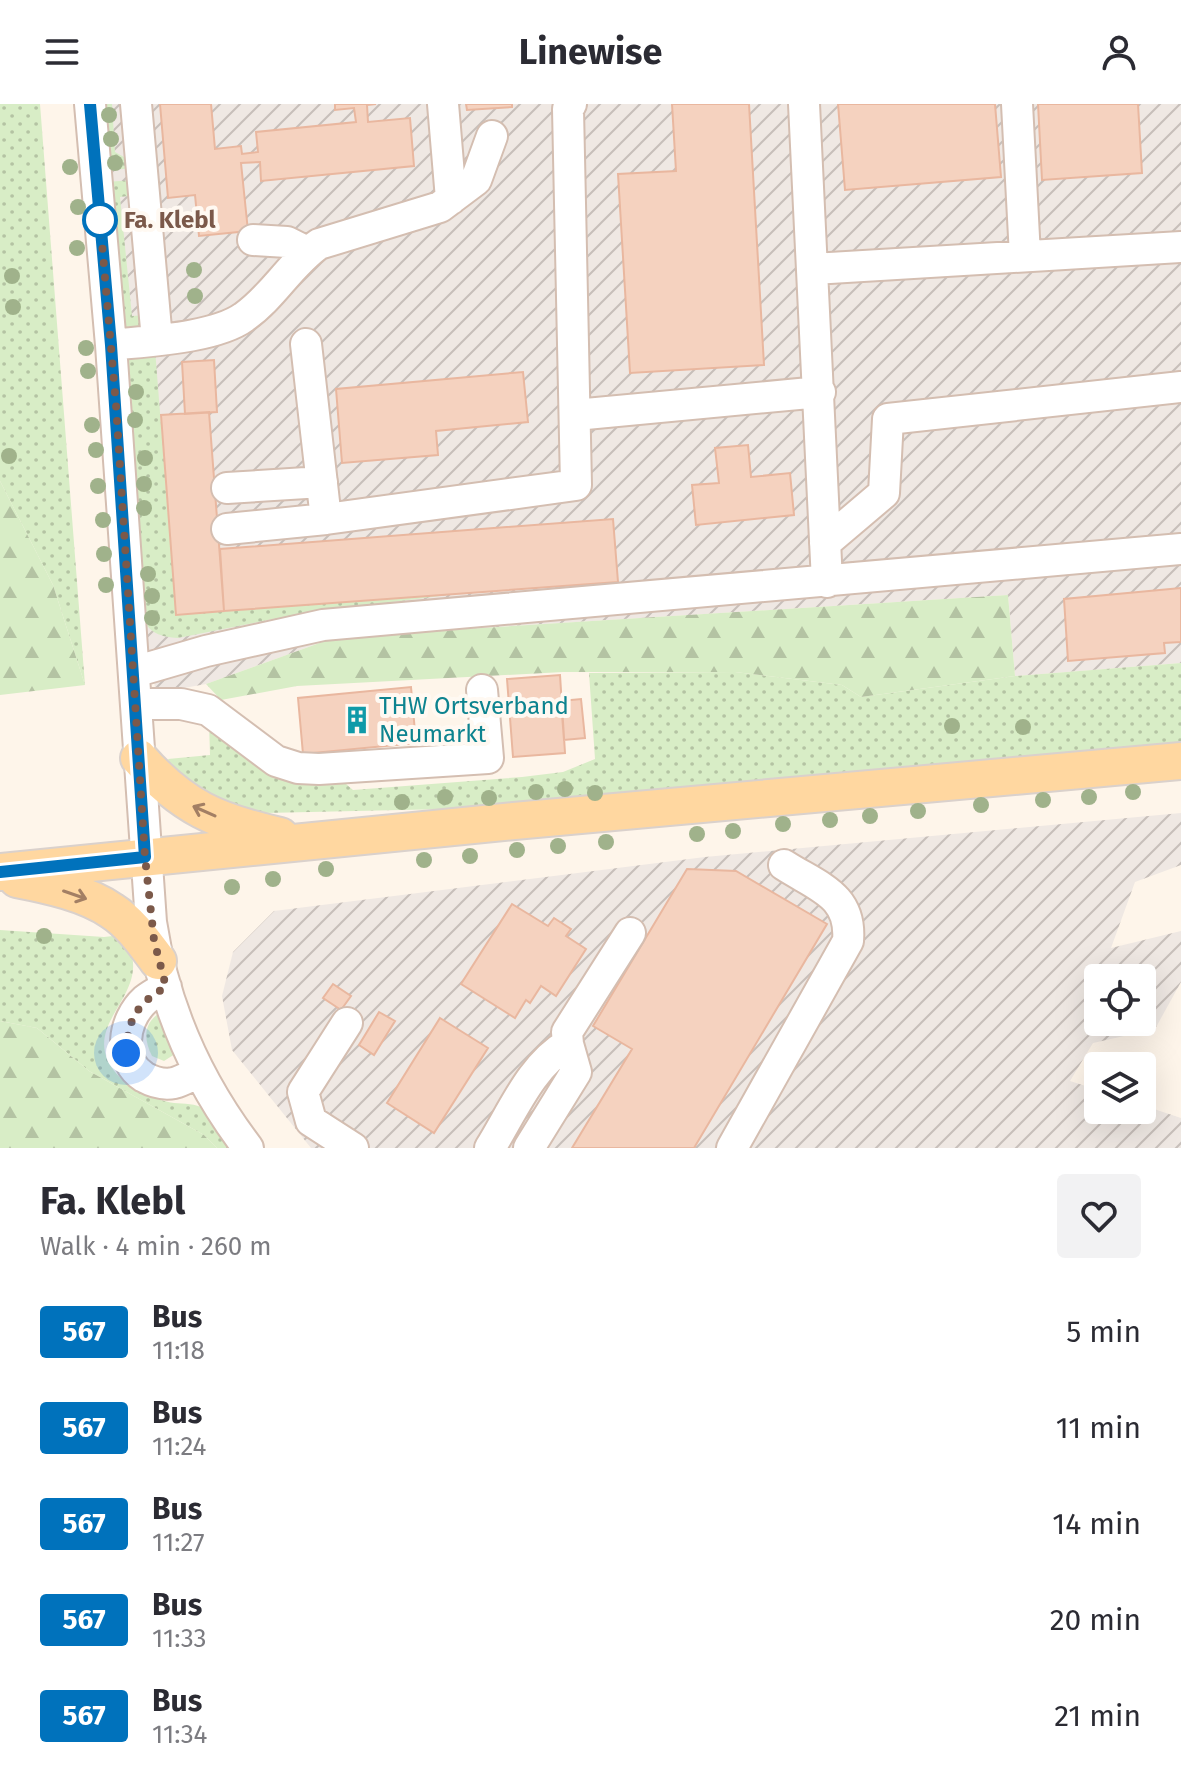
<!DOCTYPE html>
<meta charset="utf-8">
<style>
body{margin:0;font-family:"Fira Sans",sans-serif;background:#f2f2f3;color:#2b2b33;height:100vh;display:flex;flex-direction:column;font-size:30px;white-space:nowrap}
*{box-sizing:border-box;margin:0}
p{font-size:26px;color:#7c7c81}
.icon{flex:none;width:44px;height:44px;fill:none;stroke:currentColor;stroke-width:2;stroke-linecap:round;stroke-linejoin:round}
.map{position:relative;height:1044px;overflow:hidden}
.sheet{display:flex;flex-direction:column;background:#fff;flex:1}
.sheet>*{flex:none}
.badge{padding:0 16px;border-radius:6px;font-size:28px;line-height:52px}
.controls{position:absolute;left:1084px;top:860px;display:grid;gap:16px}
.controls a{display:grid;place-items:center;width:72px;height:72px;border-radius:8px;background:#fff;box-shadow:0 8px 32px #0002;font-size:40px}
.you{position:absolute;width:40px;height:40px;margin:-20px;border:6px solid #fff;border-radius:50%;background:#1a73e8;box-shadow:0 0 0 12px #1a73e833}
.map>.badge{position:absolute;translate:-50% -50%;box-shadow:0 0 0 4px #fff}
.round{display:grid;place-items:center;flex:none;width:84px;height:84px;border-radius:8px;background:#f2f2f3}
.head{display:flex;align-items:center;justify-content:space-between;height:136px;padding:0 40px}
h1{font-size:38px;font-weight:700;line-height:60px}
ul{padding:0;list-style:none}
li{display:flex;align-items:center;gap:24px;height:96px;padding:0 40px}
li div{flex:1}
li b{display:block;font-size:30px}
li em{font-style:normal}
li .badge{min-width:88px;font-weight:700;text-align:center}
header{display:flex;justify-content:space-between;align-items:center;height:104px;padding:0 40px;background:#fff;font-size:36px;font-weight:700}
.map>svg:first-child{display:block}
.industrial{fill:url(#industrial-furrows);fill-rule:evenodd}
.grass{fill:url(#grass-dots)}
.forest{fill:url(#forest-firs)}
.building{fill:#f5d2bf;stroke:#e9b79f;stroke-width:2}
.lines{fill:none;stroke-linecap:round;stroke-linejoin:round}
.minor-casing{stroke:#d4beb1;stroke-width:34}
.major-casing{stroke:#dad1cc;stroke-width:40}
.minor{stroke:#fff;stroke-width:30}
.major{stroke:#ffd7a0;stroke-width:36}
.tree{fill:#a0b28b}
.oneway{stroke:#a37f64}
.line-casing{stroke:#fff;stroke-width:18}
.line{stroke:#0072bc;stroke-width:12}
.walk{stroke:#7b594a;stroke-width:8;stroke-dasharray:0 14.4}
.stop-dot{fill:#fff;stroke:#0072bc;stroke-width:4}
.labels{text-anchor:middle;stroke-width:8;stroke-linejoin:round;paint-order:stroke}
.stop-label{font-size:24px;font-weight:bold;fill:#7b594a;stroke:#fff9f2;text-anchor:start}
.culture-label{font-size:24px;fill:#0d838f;stroke:#fff9f2;text-anchor:start}
</style>
<header><svg class="icon" aria-label="menu" viewBox="0 0 24 24"><path d="M4 6h16M4 12h16M4 18h16"/></svg>Linewise<svg class="icon" aria-label="person" viewBox="0 0 24 24"><circle cx="12" cy="8" r="4"/><path d="M4 21q1-7 8-7t8 7"/></svg></header>
<div class="map">
<svg width="1181" height="1044" viewBox="0 0 1181 1044">
<defs>
<pattern id="industrial-furrows" width="10" height="10" patternUnits="userSpaceOnUse" patternTransform="scale(2)"><rect width="10" height="10" fill="#efe8e3"/><path d="M-1 1l2-2M0 10L10 0M9 11l2-2" fill="none" stroke="#c7bfba"/></pattern>
<pattern id="grass-dots" width="8" height="8" patternUnits="userSpaceOnUse" patternTransform="scale(2)"><rect width="8" height="8" fill="#d8edc6"/><path d="M2 2h.1M6 6h.1" fill="none" stroke="#b4c3a3" stroke-width="1.8" stroke-linecap="round"/></pattern>
<pattern id="forest-firs" width="22" height="20" patternUnits="userSpaceOnUse" patternTransform="scale(2)"><rect width="22" height="20" fill="#d8edc6"/><path d="M5 1l3.5 6h-7zM16 11l3.5 6h-7z" fill="#b4c3a3"/></pattern>
</defs>
<rect width="100%" height="100%" fill="#fef5ea"/>
<path class="industrial" d="M99,0H1181V559L1015,572L1008,491L336,533L206,580L156,589L142,512Z
M1181,709V761L1135,778L1111,844L1181,827V878L1155,925L1093,939L1070,977L1098,986V1006H1142V1001L1181,1014V1044H311L232,946L222,892L233,848L274,807L705,753ZM1098,874H1142V918H1098Z"/>
<path class="grass" d="M0,0H40L85,581L53,481L0,377Z
M99,0H112L115,48L133,58V64L104,67Z
M135,76L137,91L120,93L132,212L147,211L140,222L126,223L122,221L105,78Z
M155,245L176,511L456,490L298,510L178,534C161,533 148,529 142,512L125,254Z
M1181,559V639L851,672L446,705L265,709L238,706L178,673L168,655L210,651L209,618L338,673L353,686L522,673L563,668L595,655L589,569L735,568L842,581L861,593L1015,572Z
M0,826L104,833L122,831C160,884 87,912 108,957C120,982 150,995 174,999C184,1000 196,999 204,1005C216,1015 226,1032 236,1044H217L204,1031L89,967L37,924L0,917Z
M158,910L175,950L164,957L152,952C144,936 143,921 158,910Z"/>
<path class="forest" d="M0,377L53,481L85,581L0,591Z
M1008,491L1015,572L861,593L842,581L735,568H563L297,582L221,596L206,580L336,533Z
M0,917L37,924L89,967L204,1031L217,1044H0Z"/>
<path class="building" d="M160,0H211L215,45L241,42L242,50L258,48L256,28L356,18L354,4L335,6V0H376L367,1L368,18L410,14L414,62L261,77L260,58L241,59L248,127L199,132L195,91L168,94Z
M466,0H512V3L467,6Z
M672,0H749L764,261L630,269L618,70L676,67Z
M838,0H995L1001,73L845,86Z
M1038,0H1138L1142,69L1042,76Z
M214,256L217,308L185,310L182,258Z
M523,268L528,318L436,327L438,351L342,359L336,285Z
M209,308L224,507L176,511L161,311Z
M748,341L751,373L790,369L794,411L696,421L692,381L719,379L715,344Z
M613,415L618,478L224,507L220,445Z
M1181,484V538L1164,539L1165,549L1068,557L1064,495Z
M560,571L565,649L513,653L507,575Z
M411,583L416,639L303,650L298,594Z
M581,595L585,634L564,636L561,597Z
M687,765L736,767L827,820L694,1044H572L632,945L593,922Z
M512,800L548,822L554,814L571,825L566,832L586,845L556,892L541,882L530,899L526,896L515,914L461,880Z
M333,880L351,892L341,906L323,894Z
M379,908L395,917L374,951L359,941Z
M440,914L488,944L434,1029L387,999Z"/>
<g class="lines">
<defs>
<path id="minor" d="M90,0L111,241L151,818C164,903 196,976 248,1044
M136,0L157,236
M443,0L451,95
M804,0L827,478
M1017,0L1025,152
M253,136L287,138L307,148
M813,165L1181,143
M306,240L326,415L576,381L568,5L571,0
M111,241C147,237 215,234 244,213C273,193 290,160 319,140L440,103L476,76L492,32
M575,311L820,288
M227,384L322,378
M227,425L326,415
M825,439L884,389L888,315L1181,283
M134,568L206,547L323,521L1181,445
M136,600H181L208,606L276,657L298,664L319,665L488,654L482,586
M166,883C159,887 151,891 145,896C123,916 117,956 144,973C153,978 164,981 174,979C182,977 190,972 197,969
M347,919L303,988L311,1017L353,1044
M490,1044C512,1009 531,961 568,940
M529,1044L576,968L568,940L567,928L630,829
M732,1044L848,837C852,791 818,783 784,761"/>
<path id="major" d="M139,654C182,703 217,718 280,732
M0,768L514,717L1181,657
M17,775C48,781 86,789 112,807C131,819 145,840 158,857"/>
</defs>
<use href="#minor" class="minor-casing"/>
<use href="#major" class="major-casing"/>
<use href="#minor" class="minor"/>
<use href="#major" class="major"/>
</g>
<g class="tree">
<circle cx="109" cy="11" r="8"/>
<circle cx="111" cy="35" r="8"/>
<circle cx="115" cy="59" r="8"/>
<circle cx="70" cy="63" r="8"/>
<circle cx="78" cy="103" r="8"/>
<circle cx="77" cy="144" r="8"/>
<circle cx="194" cy="166" r="8"/>
<circle cx="12" cy="172" r="8"/>
<circle cx="195" cy="192" r="8"/>
<circle cx="13" cy="203" r="8"/>
<circle cx="86" cy="244" r="8"/>
<circle cx="88" cy="267" r="8"/>
<circle cx="136" cy="288" r="8"/>
<circle cx="135" cy="316" r="8"/>
<circle cx="92" cy="321" r="8"/>
<circle cx="96" cy="346" r="8"/>
<circle cx="9" cy="352" r="8"/>
<circle cx="145" cy="354" r="8"/>
<circle cx="144" cy="380" r="8"/>
<circle cx="98" cy="382" r="8"/>
<circle cx="144" cy="404" r="8"/>
<circle cx="103" cy="416" r="8"/>
<circle cx="104" cy="450" r="8"/>
<circle cx="148" cy="470" r="8"/>
<circle cx="106" cy="481" r="8"/>
<circle cx="152" cy="492" r="8"/>
<circle cx="152" cy="514" r="8"/>
<circle cx="952" cy="622" r="8"/>
<circle cx="1023" cy="623" r="8"/>
<circle cx="565" cy="685" r="8"/>
<circle cx="536" cy="688" r="8"/>
<circle cx="1133" cy="688" r="8"/>
<circle cx="595" cy="689" r="8"/>
<circle cx="445" cy="693" r="8"/>
<circle cx="1089" cy="693" r="8"/>
<circle cx="489" cy="694" r="8"/>
<circle cx="1043" cy="696" r="8"/>
<circle cx="402" cy="698" r="8"/>
<circle cx="981" cy="701" r="8"/>
<circle cx="918" cy="707" r="8"/>
<circle cx="870" cy="712" r="8"/>
<circle cx="830" cy="716" r="8"/>
<circle cx="783" cy="720" r="8"/>
<circle cx="733" cy="727" r="8"/>
<circle cx="697" cy="730" r="8"/>
<circle cx="606" cy="738" r="8"/>
<circle cx="558" cy="742" r="8"/>
<circle cx="517" cy="746" r="8"/>
<circle cx="470" cy="752" r="8"/>
<circle cx="424" cy="756" r="8"/>
<circle cx="326" cy="765" r="8"/>
<circle cx="273" cy="775" r="8"/>
<circle cx="232" cy="783" r="8"/>
<circle cx="44" cy="832" r="8"/>
</g>
<defs><path id="oneway-shaft" d="M-6 0H5M1.5-3L5.5 0L1.5 3" fill="none" stroke-width="1.6" stroke-linecap="round" stroke-linejoin="round" transform="scale(2)"/></defs>
<g class="oneway">
<use href="#oneway-shaft" transform="translate(204 707) rotate(-156)"/>
<use href="#oneway-shaft" transform="translate(75 791) rotate(19)"/>
</g>
<g class="lines">
<defs>
<path id="line" d="M0,768L145,753L111,241L90,0"/>
</defs>
<use href="#line" class="line-casing"/>
<use href="#line" class="line"/>
<path class="walk" d="M100,116L116,301L145,753L154,836L166,883C137,900 128,914 126,949"/>
</g>
<defs>
<symbol id="building-bare" viewBox="-9 -9 18 18"><path d="M-4-6H4V6H1V3H-1V6H-4ZM-2.5-4.3h1.7v1.8h-1.7ZM.8-4.3h1.7v1.8H.8ZM-2.5-1h1.7V.8h-1.7ZM.8-1h1.7V.8H.8Z" fill="#0f9aa8" stroke="#fff9f2" stroke-width="2.5" paint-order="stroke"/></symbol>
</defs>
<g fill-rule="evenodd">
<use href="#building-bare" x="337" y="596" width="40" height="40"/>
</g>
<circle class="stop-dot" cx="100" cy="116" r="16"/>
<g class="labels">
<g class="stop-label">
<text x="124" y="124">Fa. Klebl</text>
</g>
<g class="culture-label">
<text x="379" y="610">THW Ortsverband<tspan x="379" dy="28">Neumarkt</tspan></text>
</g>
</g>
</svg>
<div class="controls">
<a><svg class="icon" aria-label="locate" viewBox="0 0 24 24"><circle cx="12" cy="12" r="6"/><path d="M12 2v4M12 18v4M2 12h4M18 12h4"/></svg></a>
<a><svg class="icon" aria-label="layers" viewBox="0 0 24 24"><path d="M12 4l9 5-9 5-9-5zM3 14l9 5 9-5"/></svg></a>
</div>
<div class="you" style="left:126px;top:949px"></div>
</div>
<section class="sheet">
<div class="head"><div><h1>Fa. Klebl</h1><p>Walk · 4 min · 260 m</p></div><a class="round"><svg class="icon" aria-label="heart" viewBox="0 0 24 24"><path d="M12 20l-8-8c-3-5 5-10 8-4 3-6 11-1 8 4z"/></svg></a></div>
<ul>
<li><span class="badge" style="background:#0072bc;color:#fff">567</span><div><b>Bus</b><p>11:18</p></div><em>5 min</em></li>
<li><span class="badge" style="background:#0072bc;color:#fff">567</span><div><b>Bus</b><p>11:24</p></div><em>11 min</em></li>
<li><span class="badge" style="background:#0072bc;color:#fff">567</span><div><b>Bus</b><p>11:27</p></div><em>14 min</em></li>
<li><span class="badge" style="background:#0072bc;color:#fff">567</span><div><b>Bus</b><p>11:33</p></div><em>20 min</em></li>
<li><span class="badge" style="background:#0072bc;color:#fff">567</span><div><b>Bus</b><p>11:34</p></div><em>21 min</em></li>
</ul>
</section>
